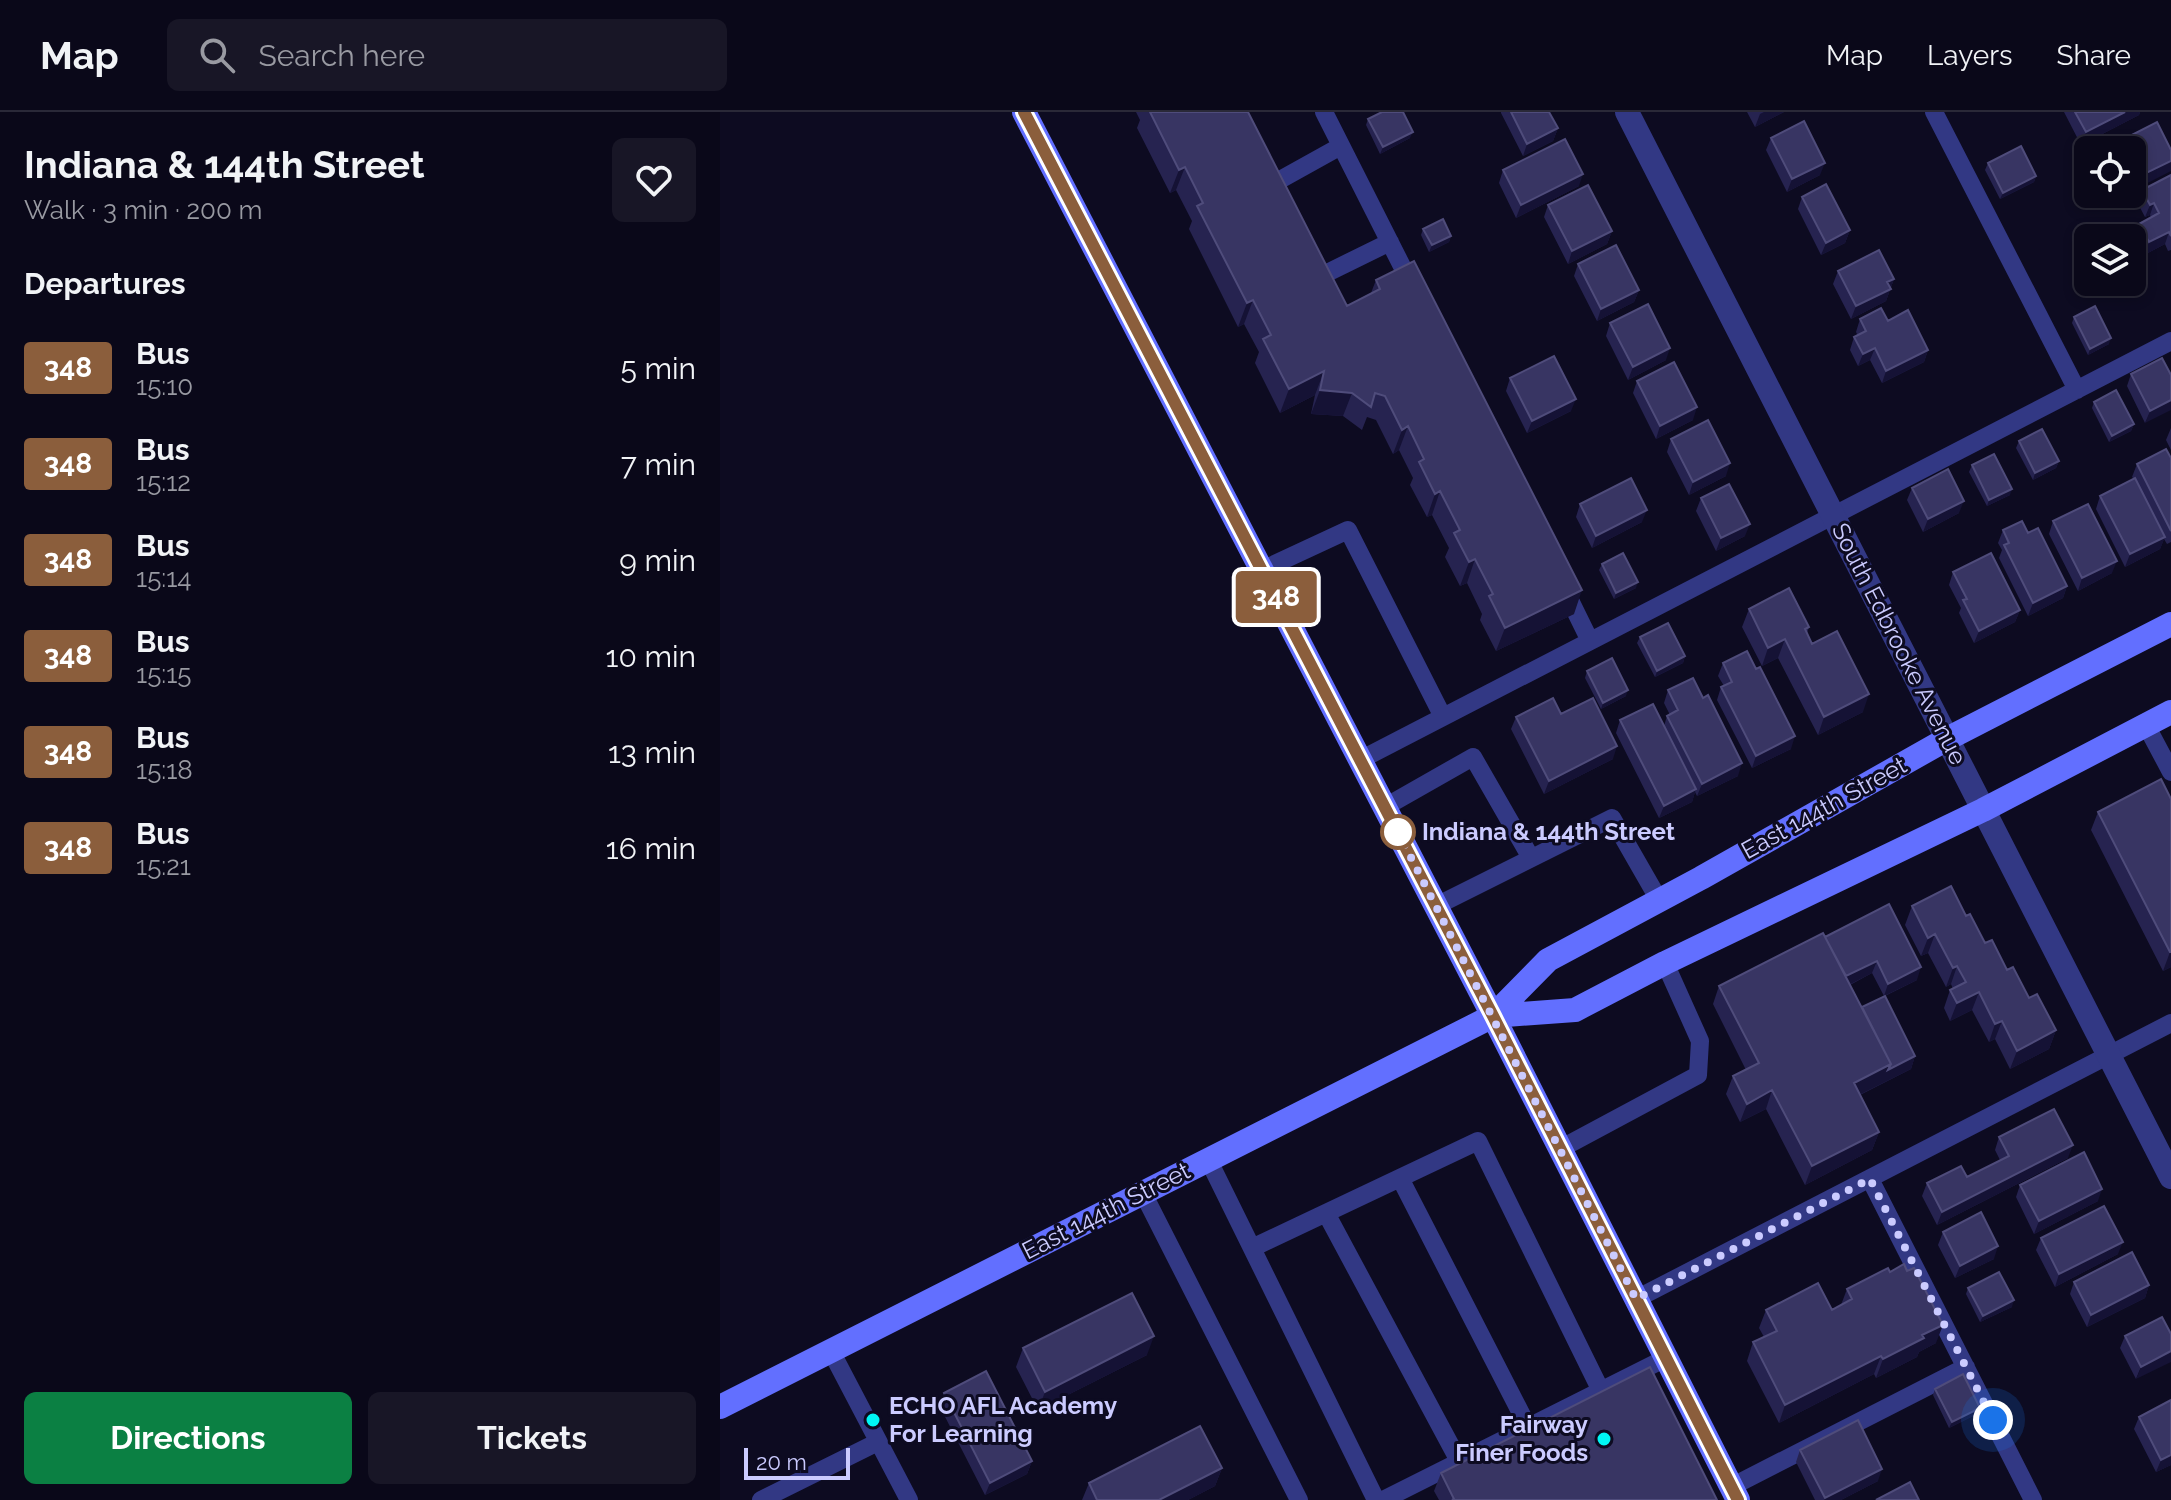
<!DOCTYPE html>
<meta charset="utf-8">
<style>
body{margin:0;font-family:Raleway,sans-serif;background:#181626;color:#f1f3f6;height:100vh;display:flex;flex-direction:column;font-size:30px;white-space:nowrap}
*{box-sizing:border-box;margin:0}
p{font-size:26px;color:#999aa2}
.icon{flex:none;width:44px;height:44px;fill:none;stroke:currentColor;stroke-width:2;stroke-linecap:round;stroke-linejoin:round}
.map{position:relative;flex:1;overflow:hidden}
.details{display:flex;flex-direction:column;background:#0a0819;width:720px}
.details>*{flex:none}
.badge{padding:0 16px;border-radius:6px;font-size:28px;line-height:52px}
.controls{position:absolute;left:1354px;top:24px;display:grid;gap:16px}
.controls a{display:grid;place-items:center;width:72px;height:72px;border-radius:12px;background:#0a0819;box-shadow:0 4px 12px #0003,0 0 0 2px #2a2938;font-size:40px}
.scale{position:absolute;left:24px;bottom:20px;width:106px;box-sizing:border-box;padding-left:8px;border:4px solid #cbcbff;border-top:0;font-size:22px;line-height:28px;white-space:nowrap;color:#cbcbff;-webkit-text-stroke:6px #0d0b21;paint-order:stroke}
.you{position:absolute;width:40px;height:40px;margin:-20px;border:6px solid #fff;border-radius:50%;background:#1a73e8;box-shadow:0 0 0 12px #1a73e833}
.map>.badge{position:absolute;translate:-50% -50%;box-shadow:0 0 0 4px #fff}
h2{padding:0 24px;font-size:30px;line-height:72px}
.round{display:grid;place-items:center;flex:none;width:84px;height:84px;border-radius:12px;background:#181626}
.headline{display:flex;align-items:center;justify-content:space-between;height:136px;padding:0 24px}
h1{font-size:38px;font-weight:700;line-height:60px}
.action{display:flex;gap:16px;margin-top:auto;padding:16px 24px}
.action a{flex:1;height:92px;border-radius:12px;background:#0b8043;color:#fff;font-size:32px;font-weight:700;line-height:92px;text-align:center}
.action a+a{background:#181626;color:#f1f3f6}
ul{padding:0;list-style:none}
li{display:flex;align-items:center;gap:24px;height:96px;padding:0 24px}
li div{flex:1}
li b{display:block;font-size:30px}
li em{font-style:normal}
li .badge{min-width:88px;font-weight:700;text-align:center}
header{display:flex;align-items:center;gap:48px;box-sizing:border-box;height:112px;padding:0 40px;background:#0a0819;border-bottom:2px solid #2a2938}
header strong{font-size:38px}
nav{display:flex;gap:44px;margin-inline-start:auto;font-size:28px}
.search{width:560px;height:72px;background:#181626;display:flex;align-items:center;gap:20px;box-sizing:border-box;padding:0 28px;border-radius:12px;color:#999aa2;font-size:30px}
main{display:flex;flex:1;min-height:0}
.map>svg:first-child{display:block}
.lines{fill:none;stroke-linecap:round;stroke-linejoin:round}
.lane{stroke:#323884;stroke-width:18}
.street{stroke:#323884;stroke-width:24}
.secondary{stroke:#626fff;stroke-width:24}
.wall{fill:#262350;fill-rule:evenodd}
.shaded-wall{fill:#151235}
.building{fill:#383563;stroke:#4f4c7b;stroke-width:2}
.line-casing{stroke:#fff;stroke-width:18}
.line{stroke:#8b5e3c;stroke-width:12}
.walk{stroke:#cbcbff;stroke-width:8;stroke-dasharray:0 14.4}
.stop-dot{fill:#fff;stroke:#8b5e3c;stroke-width:4}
.poi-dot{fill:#00f6f4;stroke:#0d0b21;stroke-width:3}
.labels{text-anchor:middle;stroke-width:6;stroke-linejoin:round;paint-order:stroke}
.street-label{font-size:24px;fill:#cbcbff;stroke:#0d0b21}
.stop-label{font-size:24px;font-weight:bold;fill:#cbcbff;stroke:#0d0b21;text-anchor:start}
.poi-label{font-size:24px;font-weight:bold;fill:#cbcbff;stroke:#0d0b21;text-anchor:start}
</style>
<header>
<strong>Map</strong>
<div class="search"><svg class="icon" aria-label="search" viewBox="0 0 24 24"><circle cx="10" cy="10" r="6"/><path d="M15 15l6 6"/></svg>Search here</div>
<nav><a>Map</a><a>Layers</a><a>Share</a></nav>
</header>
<main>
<section class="details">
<div class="headline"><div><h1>Indiana &amp; 144th Street</h1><p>Walk · 3 min · 200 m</p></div><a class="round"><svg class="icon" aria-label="heart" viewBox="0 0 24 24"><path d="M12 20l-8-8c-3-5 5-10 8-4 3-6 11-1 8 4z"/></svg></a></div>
<h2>Departures</h2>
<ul>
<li><span class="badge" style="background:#8b5e3c;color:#fff">348</span><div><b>Bus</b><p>15:10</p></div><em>5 min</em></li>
<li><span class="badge" style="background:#8b5e3c;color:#fff">348</span><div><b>Bus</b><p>15:12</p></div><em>7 min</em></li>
<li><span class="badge" style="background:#8b5e3c;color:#fff">348</span><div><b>Bus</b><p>15:14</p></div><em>9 min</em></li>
<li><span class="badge" style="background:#8b5e3c;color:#fff">348</span><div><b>Bus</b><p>15:15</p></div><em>10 min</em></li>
<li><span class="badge" style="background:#8b5e3c;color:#fff">348</span><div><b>Bus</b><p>15:18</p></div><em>13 min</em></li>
<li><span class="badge" style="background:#8b5e3c;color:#fff">348</span><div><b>Bus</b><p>15:21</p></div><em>16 min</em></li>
</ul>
<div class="action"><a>Directions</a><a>Tickets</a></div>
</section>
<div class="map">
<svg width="1451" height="1388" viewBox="0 0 1451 1388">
<rect width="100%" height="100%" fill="#0d0b21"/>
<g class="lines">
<path class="lane" d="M604,0L693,176
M1214,0L1357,278
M558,69L621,34
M605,162L670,130
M542,458L628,418L723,605
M845,478L870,529
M1426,613L1451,660
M640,648L1451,229
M665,695L753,645L811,746
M716,794L892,706L939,788
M840,1037L978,963L980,929L945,851
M488,1047L656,1388
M680,1066L808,1315
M1150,1067L1313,1388
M423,1081L579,1388
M606,1101L739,1349
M532,1136L758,1029L881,1279
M916,1187L1451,911
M111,1239L189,1388
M1011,1375L1246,1255
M41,1388L158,1330
M663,1388L946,1246"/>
<path class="street" d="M907,0L1451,1065"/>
<path class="secondary" d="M304,0L773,904L1018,1388
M773,904L855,898L945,851L1263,698L1451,600
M0,1295L773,904L828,848L981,766L1227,627L1451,512"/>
</g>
<path class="wall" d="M416,0H528L627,194L651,181L656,168L854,502L776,539L760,508L762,502L747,471L740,474L725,445L729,436L712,403L707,405L690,373L693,366L679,338L673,342L656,308L647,305L642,318L623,304L591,302L595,283L560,301L535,251L539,240L524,212L518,215L469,117L472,109L456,78L450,81L417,16L420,8Z
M781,0H829L838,16L833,29L803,44L781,1Z
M1027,0H1064L1035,15Z
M1344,0H1420L1419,3L1361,33Z
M648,7L690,26L660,42L646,13Z
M1051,26L1100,63L1067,80L1046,38Z
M1400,29L1451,38L1414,78L1412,74V38H1396Z
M1268,51L1316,64L1314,70L1280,87L1265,58Z
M783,58L859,74L796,106L779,71Z
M1451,63V138L1448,139L1445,132L1424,143L1414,124L1419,112L1431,105L1430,103L1425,105L1417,90L1422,78Z
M1082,85L1130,118L1125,131L1101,143L1078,97Z
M828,93L892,119L887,132L848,152L824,105Z
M703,117L731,124L729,130L709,140L701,123Z
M858,152L919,178L914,190L877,209L854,164Z
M1118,159L1174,167L1166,189L1131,207L1113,172Z
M1354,205L1389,232L1368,243L1352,211Z
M1140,207L1168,209L1208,238L1204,250L1162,271L1150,248L1138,254L1130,238L1134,225L1138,224L1136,220Z
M890,211L946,248L908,268L886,224Z
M1411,262L1451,263L1425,311L1407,274Z
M790,266L851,299L807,321L786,279Z
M917,269L973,308L936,327L913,281Z
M1374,290L1414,312L1411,319L1389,330L1372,296Z
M1451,316V338L1446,328Z
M951,327L1006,364L969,383L947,340Z
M1299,329L1339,349L1336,356L1313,368L1296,336Z
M1451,346V430L1447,432L1444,427L1440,437L1405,455L1376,397L1380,384L1414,367L1412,365L1417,352Z
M1252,353L1290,383L1267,394L1249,360Z
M1192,376L1239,401L1203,420L1187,388Z
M981,386L1025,424L996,439L976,399Z
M860,392L922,410L872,436L856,405Z
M1333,409L1392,461L1358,479L1329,422Z
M1283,418L1308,421L1347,474L1343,486L1308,504L1279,446L1282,438L1278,431Z
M882,452L916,476L894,487L879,458Z
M1233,460L1300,498L1295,510L1254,531L1239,501L1241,496L1229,473Z
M1029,497L1089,515L1087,521L1092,532L1143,600L1098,623L1058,546L1042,554L1022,515Z
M920,525L965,544L963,551L935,565L917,531Z
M1003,551L1036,557L1071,637L1032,656L997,588L1001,575L1004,574L998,564Z
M867,559L906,584L881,597L865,566Z
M948,578L1018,664L977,684L975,680L972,690L939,706L896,621L900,608L944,614L947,604L950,603L944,591Z
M841,602L893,647L824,682L791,617L796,605Z
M1451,687V855L1443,859L1371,718L1378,700Z
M1192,794L1246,804L1265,831L1336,918L1329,937L1290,957L1275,927L1269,930L1252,898L1230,909L1224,896L1230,878L1233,877L1231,872L1226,875L1208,841L1201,844L1185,813Z
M1105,825L1197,868L1165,884L1195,944L1191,957L1140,983L1159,1020L1152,1038L1085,1073L1046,997L1020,1010L1006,982L1013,964L1026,958L993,892L999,874ZM1152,861L1164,884L1142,895L1130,873Z
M1279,1025L1348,1046L1217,1113L1202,1084L1207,1071L1247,1065L1280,1048L1275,1038Z
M1300,1073L1378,1089L1314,1122L1296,1085Z
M1223,1120L1274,1147L1235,1166L1218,1133Z
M1321,1126L1398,1142L1335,1175L1316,1138Z
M1354,1170L1429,1173L1425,1186L1367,1215L1350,1182Z
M1248,1176L1292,1195L1260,1210L1246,1182Z
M1127,1177L1216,1231L1199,1240L1197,1245L1156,1266L1154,1262L1059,1311L1027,1249L1033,1230L1044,1225L1039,1216L1046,1198H1112L1121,1193Z
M1442,1205L1416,1267L1400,1236L1405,1224Z
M303,1236L427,1243L318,1298L296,1255Z
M1215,1277L1260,1296L1257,1302L1229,1316L1213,1283Z
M224,1281L312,1349L307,1362L265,1383L219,1293Z
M1419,1305L1451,1353L1436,1360L1414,1317Z
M1080,1338L1158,1369L1121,1388H1095L1076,1350Z
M502,1356L495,1374L468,1388H362L369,1371Z
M721,1361L997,1388H719L714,1379Z"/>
<path class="shaded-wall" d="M1044,0H1064L1035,15L1040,2Z
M1405,0H1420L1419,3L1361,33L1366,20Z
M838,16L833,29L803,44L807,32Z
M693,20L690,26L660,42L663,35Z
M1451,49V59L1414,78L1418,65Z
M1105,51L1100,63L1067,80L1072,67Z
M465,55L456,78L450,81L459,58Z
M863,62L859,74L796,106L801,93Z
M1316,64L1314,70L1280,87L1283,81Z
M1434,91L1430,103L1425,105L1430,93Z
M1130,118L1125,131L1101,143L1106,131Z
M892,119L887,132L848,152L852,139Z
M1449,120L1445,132L1424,143L1429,130Z
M731,124L729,130L709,140L712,133Z
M1174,167L1166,189L1131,207L1136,194L1167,170Z
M919,178L914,190L877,209L881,197Z
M533,188L524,212L518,215L527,191Z
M1391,226L1389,232L1368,243L1370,237Z
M950,236L946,248L908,268L913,255Z
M1155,236L1150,248L1138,254L1143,242Z
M1208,238L1204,250L1162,271L1166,259Z
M604,259L595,283L560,301L569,277Z
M600,278L632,281L623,304L591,302Z
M856,287L851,299L807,321L812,309Z
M1451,288V298L1425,311L1430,299Z
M977,295L973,308L936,327L940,314Z
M1414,312L1411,319L1389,330L1392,324Z
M688,314L679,338L673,342L682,318Z
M1339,349L1336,356L1313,368L1315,361Z
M1010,351L1006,364L969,383L973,370Z
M1292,377L1290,383L1267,394L1269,388Z
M720,379L712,403L707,405L715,382Z
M1244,389L1239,401L1203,420L1208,407Z
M927,398L922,410L872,436L876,424Z
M1030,412L1025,424L996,439L1001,426Z
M1445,425L1440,437L1405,455L1410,442Z
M755,447L747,471L740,474L749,450Z
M1397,449L1392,461L1358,479L1362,466Z
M918,470L916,476L894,487L896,481Z
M1347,474L1343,486L1308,504L1313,491Z
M862,478L854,502L776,539L785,516Z
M1300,498L1295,510L1254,531L1259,519Z
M1065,527L1058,546L1042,554L1048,536Z
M965,544L963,551L935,565L937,559Z
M908,578L906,584L881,597L883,591Z
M1149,582L1143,600L1098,623L1104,605Z
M1075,624L1071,637L1032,656L1036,644Z
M897,634L893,647L824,682L829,669Z
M1022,651L1018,664L977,684L982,672Z
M976,677L972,690L939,706L944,694Z
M1215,822L1208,841L1201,844L1208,826Z
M1450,840H1451V855L1443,859Z
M1157,849L1152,861L1117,879L1122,867Z
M1237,854L1231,872L1226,875L1233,856Z
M1201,855L1197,868L1164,884L1168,872Z
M1259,880L1252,898L1230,909L1237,891Z
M1282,909L1275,927L1269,930L1275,912Z
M1336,918L1329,937L1290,957L1297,939Z
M1195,944L1191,957L1127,989L1134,971L1171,952Z
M1052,978L1046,997L1020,1010L1027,992Z
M1159,1020L1152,1038L1085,1073L1092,1054Z
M1353,1033L1348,1046L1217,1113L1222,1100Z
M1382,1077L1378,1089L1314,1122L1319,1109Z
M1403,1130L1398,1142L1335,1175L1339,1162Z
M1278,1134L1274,1147L1235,1166L1240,1154Z
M1429,1173L1425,1186L1367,1215L1371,1203Z
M1294,1188L1292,1195L1260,1210L1263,1204Z
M1223,1213L1216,1231L1199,1240L1197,1245L1156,1266L1163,1247L1202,1223Z
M434,1224L427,1243L318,1298L325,1280Z
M1451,1239V1250L1416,1267L1421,1255Z
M1161,1244L1154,1262L1059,1311L1065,1293Z
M1260,1296L1257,1302L1229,1316L1232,1310Z
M1451,1343V1353L1436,1360L1441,1348Z
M312,1349L307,1362L265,1383L270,1371Z
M502,1356L495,1374L468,1388H439Z
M1162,1357L1158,1369L1121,1388H1104L1105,1386Z"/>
<path class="building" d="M430,0H528L627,194L660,177L656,168L694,149L862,478L785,516L769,484L773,482L755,447L749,450L734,421L740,418L720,379L715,382L699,350L704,347L688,314L682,318L665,284L655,281L651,295L632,281L600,278L604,259L569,277L543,227L551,223L533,188L527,191L477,94L483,91L465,55L459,58Z
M662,0H683L693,20L663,35L648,7Z
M791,0H829L838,16L807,32Z
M1355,0H1405L1366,20Z
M1084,9L1105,51L1072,67L1051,26Z
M1437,10L1451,38V49L1418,65L1412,53V38H1404L1400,29Z
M845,27L863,62L801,93L783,58Z
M1301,34L1316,64L1283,81L1268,51Z
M1451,63V124L1449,120L1429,130L1419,112L1439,101L1434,91L1430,93L1422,78Z
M1106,72L1130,118L1106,131L1082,85Z
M868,73L892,119L852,139L828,93Z
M723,107L731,124L712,133L703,117Z
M896,133L919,178L881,197L858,152Z
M1159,138L1174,167L1167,170L1171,177L1136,194L1118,159Z
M928,192L950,236L913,255L890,211Z
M1375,194L1391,226L1370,237L1354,205Z
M1161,196L1168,209L1188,198L1208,238L1166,259L1155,236L1143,242L1134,225L1146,219L1140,207Z
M834,244L856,287L812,309L790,266Z
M1442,246L1451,263V288L1430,299L1411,262Z
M954,250L977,295L940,314L917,269Z
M1396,278L1414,312L1392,324L1374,290Z
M988,308L1010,351L973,370L951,327Z
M1322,317L1339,349L1315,361L1299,329Z
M1446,337L1451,346V419L1417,352Z
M1274,342L1292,377L1269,388L1252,353Z
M1228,357L1244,389L1208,407L1192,376Z
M911,366L927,398L876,424L860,392Z
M1415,366L1445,425L1410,442L1380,384Z
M1009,372L1030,412L1001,426L981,386Z
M1368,392L1397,449L1362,466L1333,409Z
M1302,409L1308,421L1318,416L1347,474L1313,491L1284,433L1289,431L1283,418Z
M903,441L918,470L896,481L882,452Z
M1271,441L1300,498L1259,519L1243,488L1247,487L1233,460Z
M1069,476L1089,515L1085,517L1092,532L1117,519L1149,582L1104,605L1065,527L1048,536L1029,497Z
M948,511L965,544L937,559L920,525Z
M1027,539L1036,557L1040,555L1075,624L1036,644L1001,575L1012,570L1003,551Z
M892,546L908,578L883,591L867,559Z
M973,566L983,586L988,583L1022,651L982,672L947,604L958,598L948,578Z
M833,586L841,602L873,586L897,634L829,669L796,605Z
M933,592L976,677L944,694L900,608Z
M1441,667L1451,687V840H1450L1378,700Z
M1231,774L1246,804L1250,802L1265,831L1272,828L1287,858L1293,855L1309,886L1317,882L1336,918L1297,939L1282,909L1275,912L1259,880L1237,891L1230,878L1246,870L1237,854L1233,856L1215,822L1208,826L1192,794Z
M1169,792L1201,855L1168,872L1157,849L1126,864L1105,825Z
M1103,821L1171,952L1134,971L1159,1020L1092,1054L1052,978L1027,992L1013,964L1039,951L999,874Z
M1165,884L1195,944L1168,958L1171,952L1142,895Z
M1334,997L1353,1033L1222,1100L1207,1071L1241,1054L1247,1065L1289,1044L1279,1025Z
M1364,1040L1382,1077L1319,1109L1300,1073Z
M1384,1094L1403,1130L1339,1162L1321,1126Z
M1261,1100L1278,1134L1240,1154L1223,1120Z
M1412,1140L1429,1173L1371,1203L1354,1170Z
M1184,1152L1187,1159L1194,1156L1223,1213L1202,1223L1204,1226L1163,1247L1161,1244L1065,1293L1033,1230L1057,1219L1046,1198L1098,1171L1112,1198L1132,1187L1127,1177L1168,1156L1170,1160Z
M1279,1160L1294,1188L1263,1204L1248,1176Z
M412,1181L434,1224L325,1280L303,1236Z
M1442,1205L1451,1222V1239L1421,1255L1405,1224Z
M930,1255L997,1388H732L734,1387L721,1361Z
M266,1259L312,1349L270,1371L224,1281Z
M1243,1262L1260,1296L1232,1310L1215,1277Z
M1451,1288V1343L1441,1348L1419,1305Z
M1138,1308L1162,1357L1105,1386L1080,1338Z
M480,1314L502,1356L439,1388H377L369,1371Z
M1190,1370L1199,1388H1156Z"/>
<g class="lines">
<defs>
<path id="line" d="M304,0L773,904L1018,1388"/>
</defs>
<use href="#line" class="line-casing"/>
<use href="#line" class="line"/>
<path class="walk" d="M678,720L916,1187L1150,1067L1273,1308"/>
</g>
<circle class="stop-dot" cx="678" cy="720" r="16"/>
<g class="poi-dot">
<circle cx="153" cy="1308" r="8"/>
<circle cx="884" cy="1327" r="8"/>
</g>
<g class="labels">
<g class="street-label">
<text transform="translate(1179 532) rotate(63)" y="8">South Edbrooke Avenue</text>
<text transform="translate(1104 696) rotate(-29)" y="8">East 144th Street</text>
<text transform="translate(386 1099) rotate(-27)" y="8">East 144th Street</text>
</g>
<g class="stop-label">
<text x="702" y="728">Indiana &amp; 144th Street</text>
</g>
<g class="poi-label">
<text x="169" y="1302">ECHO AFL Academy<tspan x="169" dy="28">For Learning</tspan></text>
<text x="868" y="1321" text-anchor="end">Fairway<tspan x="868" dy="28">Finer Foods</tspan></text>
</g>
</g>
</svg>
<div class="controls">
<a><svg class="icon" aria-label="locate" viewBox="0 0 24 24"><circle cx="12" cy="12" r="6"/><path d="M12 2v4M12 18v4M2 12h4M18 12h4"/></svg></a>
<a><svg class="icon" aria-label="layers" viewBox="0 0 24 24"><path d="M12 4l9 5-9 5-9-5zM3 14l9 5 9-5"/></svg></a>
</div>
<div class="scale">20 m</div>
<div class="you" style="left:1273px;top:1308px"></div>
<b class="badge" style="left:556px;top:485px;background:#8b5e3c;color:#fff">348</b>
</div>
</main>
